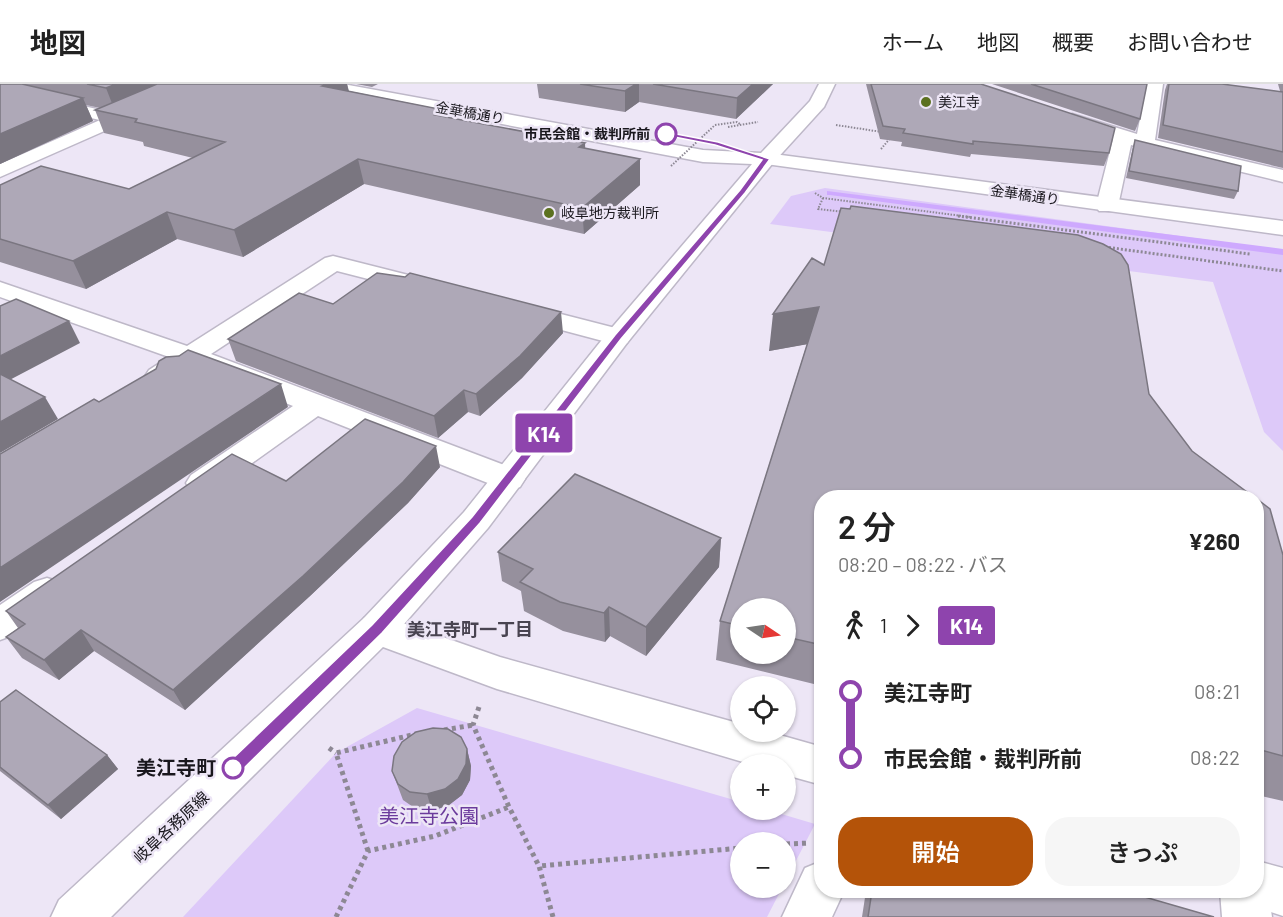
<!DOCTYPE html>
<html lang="ja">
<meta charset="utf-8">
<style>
body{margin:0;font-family:Barlow,"Noto Sans JP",sans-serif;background:#f6f6f6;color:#222;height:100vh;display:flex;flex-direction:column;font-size:22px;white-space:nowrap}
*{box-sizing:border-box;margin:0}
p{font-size:20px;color:#767676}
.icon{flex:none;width:33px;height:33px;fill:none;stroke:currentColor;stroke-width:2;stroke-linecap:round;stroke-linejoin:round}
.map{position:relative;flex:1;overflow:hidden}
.panel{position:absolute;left:814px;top:406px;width:450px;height:408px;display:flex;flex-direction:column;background:#fff;border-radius:24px;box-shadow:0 2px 4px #0004}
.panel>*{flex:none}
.badge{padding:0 12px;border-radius:4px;font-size:21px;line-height:39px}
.needle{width:39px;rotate:103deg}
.fabs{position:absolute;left:730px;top:514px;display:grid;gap:12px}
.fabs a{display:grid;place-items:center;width:66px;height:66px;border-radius:50%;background:#fff;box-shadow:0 2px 4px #0004;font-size:30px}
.map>.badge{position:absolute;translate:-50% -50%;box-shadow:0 0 0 3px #fff}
.legs{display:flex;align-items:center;gap:9px;height:66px;padding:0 24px;font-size:20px}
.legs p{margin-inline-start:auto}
.summary{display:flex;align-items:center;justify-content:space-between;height:102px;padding:0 24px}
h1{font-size:33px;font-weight:600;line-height:45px}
.button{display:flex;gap:12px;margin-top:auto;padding:12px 24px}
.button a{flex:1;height:69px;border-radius:24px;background:#b45309;color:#fff;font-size:24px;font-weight:600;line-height:69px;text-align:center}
.button a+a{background:#f6f6f6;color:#222}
ul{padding:0 24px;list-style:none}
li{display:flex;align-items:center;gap:21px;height:66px;font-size:22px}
li i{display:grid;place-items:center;width:9px;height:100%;margin:0 8px;background:currentColor}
li i::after{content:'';width:15px;height:15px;margin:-8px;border:4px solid;border-radius:50%;background:#fff}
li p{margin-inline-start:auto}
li:first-child i{background:linear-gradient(#0000 50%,currentColor 0)}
li:last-child i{background:linear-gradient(currentColor 50%,#0000 0)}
header{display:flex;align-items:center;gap:36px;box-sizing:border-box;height:84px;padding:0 30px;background:#fff;border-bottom:2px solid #e0e0e0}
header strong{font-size:28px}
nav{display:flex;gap:33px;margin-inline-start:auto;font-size:21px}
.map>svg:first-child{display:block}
.green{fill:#ddc9f9}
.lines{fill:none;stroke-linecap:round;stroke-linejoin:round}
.stream{fill:#cea9fe;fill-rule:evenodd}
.minor-casing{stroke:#beb8c8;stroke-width:3}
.tertiary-casing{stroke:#beb8c8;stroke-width:3}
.secondary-casing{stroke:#beb8c8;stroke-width:3}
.path-far2{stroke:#8d8894;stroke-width:2;stroke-dasharray:1.5 1.5;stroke-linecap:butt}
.path-far1{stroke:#8d8894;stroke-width:3;stroke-dasharray:2 2;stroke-linecap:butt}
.path{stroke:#8d8894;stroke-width:5;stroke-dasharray:4 4;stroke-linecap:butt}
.minor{fill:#fff;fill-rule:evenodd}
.tertiary{fill:#fff;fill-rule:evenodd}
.secondary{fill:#fff;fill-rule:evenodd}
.path-bridge{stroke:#8d8894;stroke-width:2;stroke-dasharray:1.5 1.5;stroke-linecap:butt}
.wall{fill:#96909d;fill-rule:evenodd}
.shaded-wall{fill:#7a7680}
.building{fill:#aea8b7;stroke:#7a7680;stroke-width:1.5}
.line-1{fill:#8e44ad;stroke:#fff;stroke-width:1.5}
.poi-dot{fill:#5c7120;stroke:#ede6f6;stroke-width:2}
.stop-1-dot{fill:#fff;stroke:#8e44ad;stroke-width:3}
.labels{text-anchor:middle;stroke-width:5;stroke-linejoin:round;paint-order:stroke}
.far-poi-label{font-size:14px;fill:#19171d;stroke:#ede6f6;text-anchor:start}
.far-street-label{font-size:14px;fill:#19171d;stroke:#ede6f6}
.far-stop-label{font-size:14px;font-weight:bold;fill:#19171d;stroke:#ede6f6;text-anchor:end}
.street-label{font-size:16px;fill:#19171d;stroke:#ede6f6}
.neighbourhood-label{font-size:18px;font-weight:bold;fill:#494451;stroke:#ede6f6}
.near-stop-label{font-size:20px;font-weight:bold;fill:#19171d;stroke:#ede6f6;text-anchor:end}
.near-park-label{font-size:20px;fill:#6b3b9c;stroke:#ede6f6}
</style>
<header>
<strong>地図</strong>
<nav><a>ホーム</a><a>地図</a><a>概要</a><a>お問い合わせ</a></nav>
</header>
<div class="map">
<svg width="1283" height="833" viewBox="0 0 1283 833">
<rect width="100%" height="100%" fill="#ede6f6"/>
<path class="green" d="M825,104L1283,166V367L1264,348L1213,198L770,140L791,112Z
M417,624L741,718V726H768L815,740L786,796V759H741V804H782L767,833H183L336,669Z"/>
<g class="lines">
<path class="stream" d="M827,107L1283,165V171L830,111H827Z"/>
<defs>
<path id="minor" d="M1147,0H1163L1155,56L1283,86V98L1131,61L1118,122L1115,127H1099L1096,122L1113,55L1066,39L1063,35L1072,30L1137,50Z
M0,3L123,31L126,35L117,40L0,13Z
M333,172L428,196L431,201L428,206L419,208L337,187L211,270L520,387L525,395L520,403L509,406L498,403L318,332L213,407L202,410L191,407L186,399L191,391L293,322L193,282C178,292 167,302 149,298L145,292L149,286L169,273L0,213V198L187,262L325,174Z
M518,219L627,247L631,253L627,259L618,261L509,232L505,227L509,222Z
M47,494L60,498L65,508C54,529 22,549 0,556V521L34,498Z
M822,777V807H844L832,833H782L805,784Z
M1257,788L1261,790L1268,807L1272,833H1222L1220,807H1257Z"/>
<path id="tertiary" d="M182,0H204L202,4L0,93V80Z
M766,69L1283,137V151L759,79L756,75L759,71Z
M377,530L500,573L741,640V648H769L822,663V701L786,691V681H753L497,605L364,556L358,545L364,534Z
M1257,777L1283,784V832L1240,818L1235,807H1257Z"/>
<path id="secondary" d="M308,0H343L703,66L761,69L810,17L819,0H835L824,23L773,79L627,259L488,444L390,556L111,833H51L59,816L364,534L464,428L609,247L752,80L703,78L316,5Z"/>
</defs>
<use href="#minor" class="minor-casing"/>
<use href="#tertiary" class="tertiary-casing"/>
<use href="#secondary" class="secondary-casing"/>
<path class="path-far2" d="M715,41L737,38L740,40
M836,41L882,48
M728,43L758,38
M881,65L892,52
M815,109L823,114L970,133
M823,114L818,125L845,128"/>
<path class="path-far1" d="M958,132L1250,170
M1105,163L1283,187"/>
<path class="path" d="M479,623L473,641L509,723L539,782
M444,646L473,641
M329,664L336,669
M786,760L809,759
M368,767L336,669L416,650
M336,833L368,767L435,752L509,723
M553,833L539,782L741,764"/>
<use href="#minor" class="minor"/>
<use href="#tertiary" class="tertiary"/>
<use href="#secondary" class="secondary"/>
<path class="path-bridge" d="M671,82L715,41"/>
</g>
<path class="wall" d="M0,0H347L349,7L444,26L445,33L585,59V65L640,101L584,150L364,100L243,173L177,155L86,205L0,178V101L129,105L193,74L144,62L143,58L104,49L95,26L100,24L86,21L93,37L0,80Z
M356,0H378L372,3Z
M537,0H773L736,35L639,18L625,28L539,14Z
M866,0H981L1109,69L1104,82L971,70L970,73L901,62L902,58L880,55Z
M992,0H1147L1140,35L1135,47Z
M1167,0H1222L1282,8L1280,7L1278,0H1283V84L1158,54L1165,6Z
M1135,56L1238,107L1234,115L1126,94L1133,63Z
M812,174L822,414V602L716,576L720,537L807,260L769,267ZM741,525H786V570H741Z
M333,220L563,249L522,294L480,332L468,328L438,354L236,277L228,255Z
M440,383L408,419L310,512L185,626L94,567L59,596L22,574L6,553L18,544L6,527L286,397Z
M1257,415L1283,471V717L1257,711Z
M721,454L719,483L646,572L610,552L605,558L563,547L524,527L521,507L502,497L498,468Z
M0,618L107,671L118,685L61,735L0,687Z
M467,665L471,682L470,696L462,711L449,721L432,727L416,725L403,716L392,687Z
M866,807H1055L1062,809L1063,807H1124L1214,833H862Z"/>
<path class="shaded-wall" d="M116,0H176L115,27L106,4Z
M327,0H347L350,14L322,2Z
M636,0H639V18L625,28V7Z
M753,0H773L736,35L737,14Z
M83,14L93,37L0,80V50Z
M444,26L448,50L435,31Z
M585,59L586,84L579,63Z
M358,75L364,100L243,173L234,146Z
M640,75V101L584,150L582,124Z
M167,128L177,155L86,205L73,177Z
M819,223L814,259L769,267L773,230Z
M561,228L563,249L522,294L480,332L476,310Z
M69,237L80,259L0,301V272Z
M281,300L288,323L0,518V484Z
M464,306L468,328L438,354L434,332Z
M45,313L58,335L0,369V338Z
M436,362L440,383L408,419L310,512L185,626L173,606Z
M721,454L719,483L646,572V543Z
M609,523L610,552L605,558L604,529Z
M81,546L94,567L59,596L44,576Z
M467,665L471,682L470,696L462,711L449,721L432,727L427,710Z
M107,671L118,685L61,735L48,721Z"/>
<path class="building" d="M0,0H22L83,14L0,50Z
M87,0H116L106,4Z
M157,0H327L322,2L444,26L435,31L585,59L579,63L640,75L582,124L358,75L234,146L167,128L73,177L0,155V101L41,82L129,105L225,58L135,38L137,35L95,26Z
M580,0H636L625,7Z
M653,0H753L737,14Z
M871,0H981L1115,44L1109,69L973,57V60L903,49L905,45L883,42Z
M1031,0H1147L1140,35Z
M1169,0H1222L1283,8V68L1163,41Z
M1135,56L1241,82L1238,107L1129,87Z
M851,122L1078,151L1103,160L1121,170L1128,181L1149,310L1192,367L1255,414H822V561L786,553V525H741V542L720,537L819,223L773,230L812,174L824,181L841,124L850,125Z
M377,189L405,193L410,189L561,228L520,272L476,310L464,306L434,332L228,255L299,209L333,220Z
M16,215L69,237L0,272V222Z
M188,266L281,300L0,484V370L94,315L99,318L156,285L159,277L166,273L179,272Z
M0,290L45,313L0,338Z
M365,335L436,362L403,398L303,492L173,606L81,546L44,576L6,553L25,540L6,527L232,370L286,397Z
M575,390L721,454L646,543L609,523L604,529L560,518L520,498L533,485L498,468Z
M1257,415L1270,425L1283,471V672L1257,665Z
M16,606L107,671L48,721L0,683V618Z
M433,644L448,645L461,653L467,665L466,680L458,695L445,705L427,710L410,708L398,700L392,687L394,672L402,658L416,648Z
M872,807H1055L1074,813V807H1124L1214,833H868Z"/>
<path class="line-1" d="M666,48L718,58L770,75L745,109L621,255L480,439L382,549L239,689H228L226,684L228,679L372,541L472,433L615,251L740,106L762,76L715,61L664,51Z"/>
<g class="poi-dot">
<circle cx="926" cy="18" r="6"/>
<circle cx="549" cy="129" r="6"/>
</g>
<g class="stop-1-dot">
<circle cx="666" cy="50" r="10"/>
<circle cx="233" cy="684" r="10"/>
</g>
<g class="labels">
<g class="far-poi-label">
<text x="938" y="23">美江寺</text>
<text x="561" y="134">岐阜地方裁判所</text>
</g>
<g class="far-street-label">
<text transform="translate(470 29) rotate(10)" y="5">金華橋通り</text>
<text transform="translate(1025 111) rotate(8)" y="5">金華橋通り</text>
</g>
<g class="far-stop-label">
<text x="650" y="55">市民会館・裁判所前</text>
</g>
<g class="street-label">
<text transform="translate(171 743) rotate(-43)" y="6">岐阜各務原線</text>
</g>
<g class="neighbourhood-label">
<text x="470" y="552">美江寺町一丁目</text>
</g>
<g class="near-stop-label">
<text x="216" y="691">美江寺町</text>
</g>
<g class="near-park-label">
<text x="429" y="739">美江寺公園</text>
</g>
</g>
</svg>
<div class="fabs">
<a><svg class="needle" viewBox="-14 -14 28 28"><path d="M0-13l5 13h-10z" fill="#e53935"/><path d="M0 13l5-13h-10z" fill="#767676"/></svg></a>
<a><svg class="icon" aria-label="locate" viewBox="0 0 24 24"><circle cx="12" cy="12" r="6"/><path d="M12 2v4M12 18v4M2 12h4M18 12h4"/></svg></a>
<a>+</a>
<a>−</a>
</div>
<b class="badge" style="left:544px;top:349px;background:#8e44ad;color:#fff">K14</b>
<section class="panel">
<div class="summary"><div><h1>2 分</h1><p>08:20 – 08:22 · バス</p></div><b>¥260</b></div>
<div class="legs"><svg class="icon" aria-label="walk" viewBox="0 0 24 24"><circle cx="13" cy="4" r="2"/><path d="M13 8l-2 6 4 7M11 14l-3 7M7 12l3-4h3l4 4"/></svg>1<svg class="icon" aria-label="forward" viewBox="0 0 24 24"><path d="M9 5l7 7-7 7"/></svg><b class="badge" style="background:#8e44ad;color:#fff">K14</b></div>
<ul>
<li><i style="color:#8e44ad"></i><b>美江寺町</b><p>08:21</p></li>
<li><i style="color:#8e44ad"></i><b>市民会館・裁判所前</b><p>08:22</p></li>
</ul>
<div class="button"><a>開始</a><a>きっぷ</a></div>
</section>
</div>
